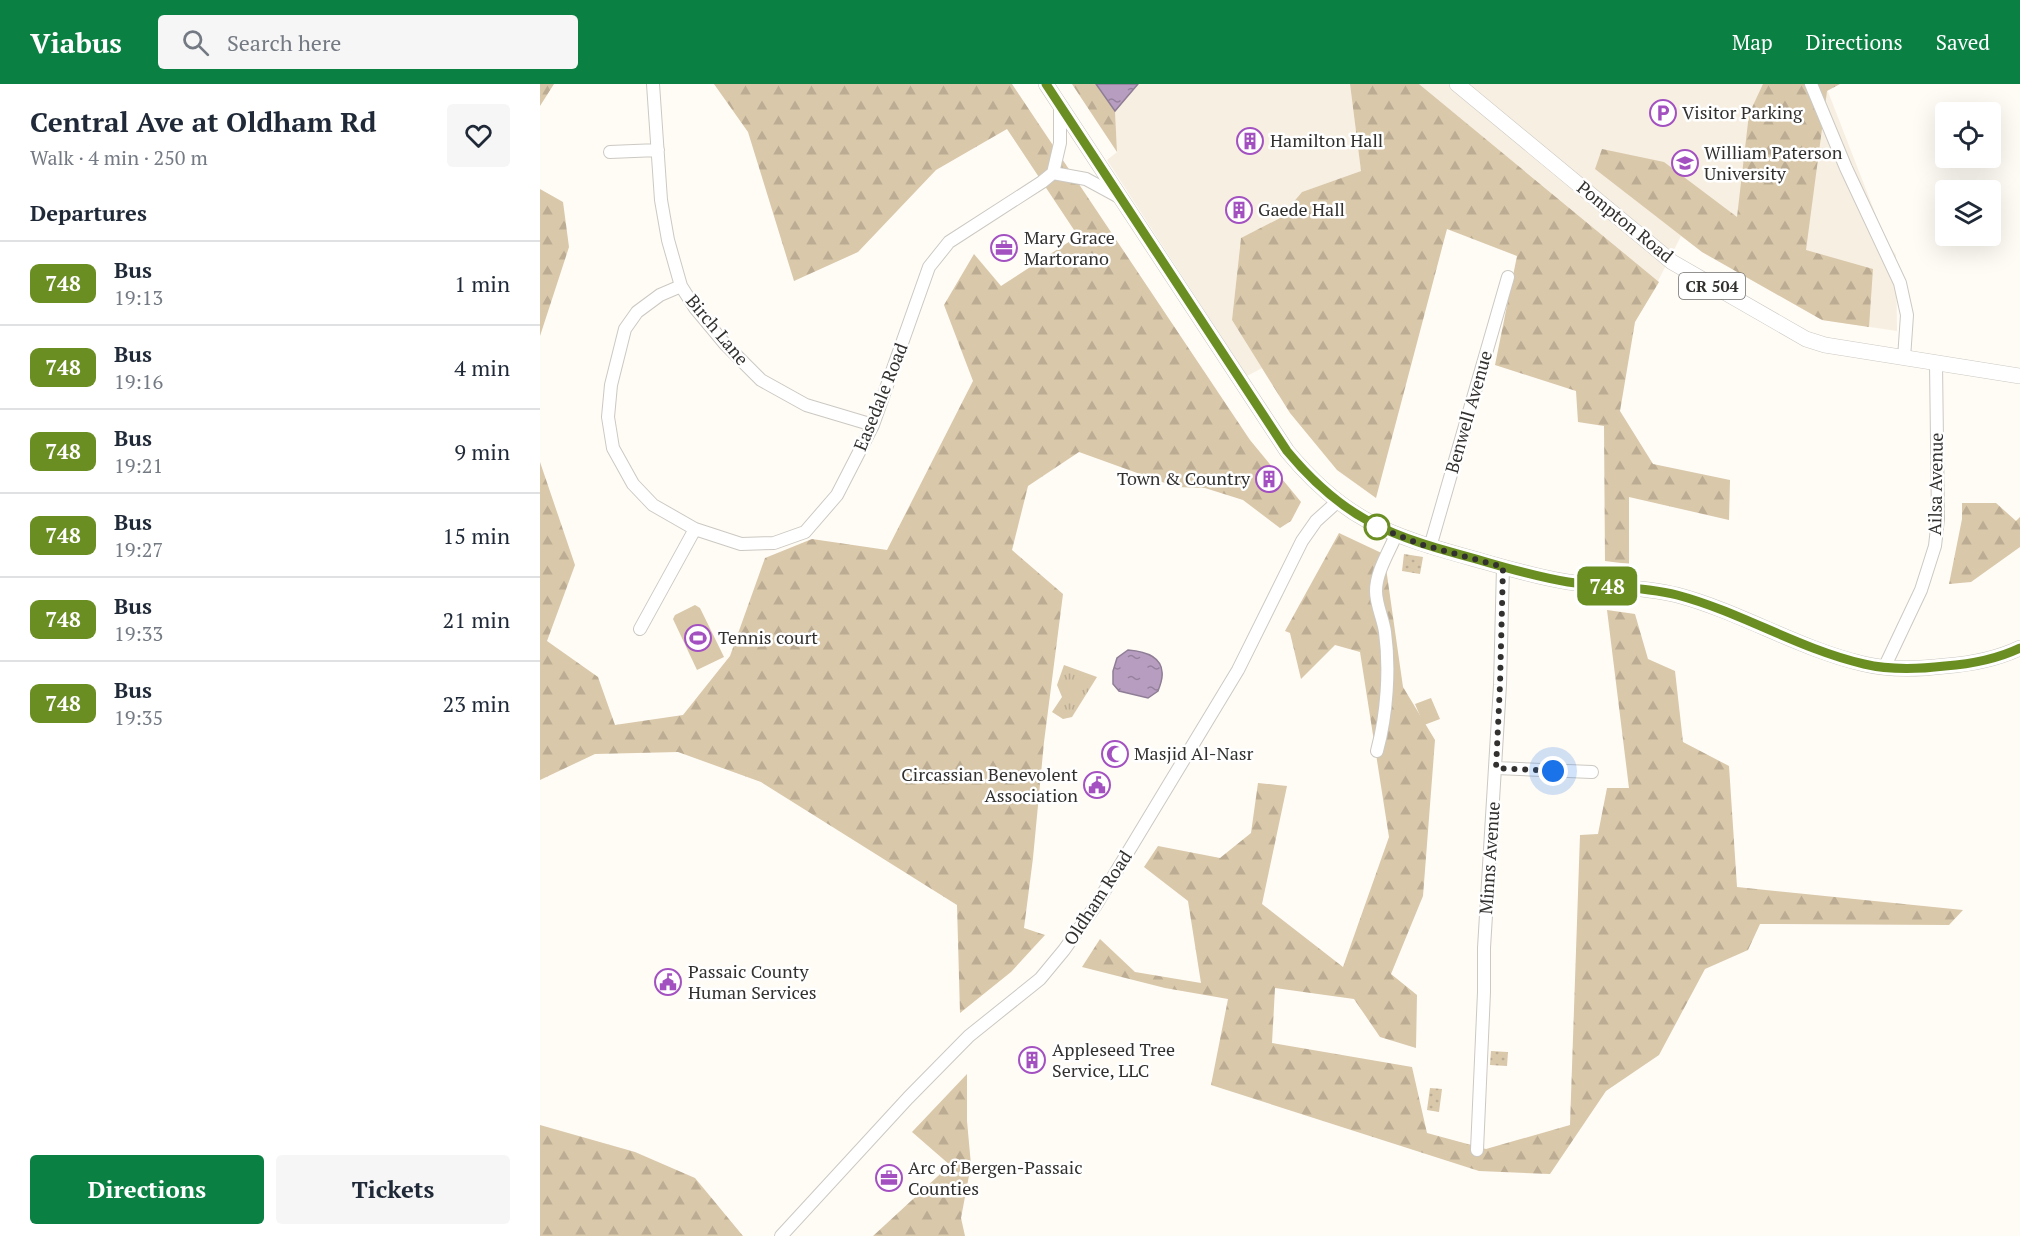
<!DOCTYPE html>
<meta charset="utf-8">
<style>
body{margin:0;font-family:"PT Serif",serif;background:#f6f6f7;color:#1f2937;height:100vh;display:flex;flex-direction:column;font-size:22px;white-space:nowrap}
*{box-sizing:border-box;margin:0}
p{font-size:20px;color:#747a83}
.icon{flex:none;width:33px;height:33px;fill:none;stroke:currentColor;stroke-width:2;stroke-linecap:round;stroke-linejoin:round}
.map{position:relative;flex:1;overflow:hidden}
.details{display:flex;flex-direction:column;background:#fff;width:540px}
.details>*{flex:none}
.badge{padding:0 12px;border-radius:9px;font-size:21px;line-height:39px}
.controls{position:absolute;left:1395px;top:18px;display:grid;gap:12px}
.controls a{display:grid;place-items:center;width:66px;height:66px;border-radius:6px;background:#fff;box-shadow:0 6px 24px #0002;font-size:30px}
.you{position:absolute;width:30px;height:30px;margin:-15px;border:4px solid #fff;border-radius:50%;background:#1a73e8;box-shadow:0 0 0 9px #1a73e833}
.map>.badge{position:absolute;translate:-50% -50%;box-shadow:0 0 0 3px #fff}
h2{padding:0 30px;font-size:22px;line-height:54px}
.round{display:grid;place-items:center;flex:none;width:63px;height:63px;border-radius:6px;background:#f6f6f7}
.overview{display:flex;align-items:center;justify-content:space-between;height:102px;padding:0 30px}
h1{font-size:28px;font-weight:600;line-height:45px}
.cta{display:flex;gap:12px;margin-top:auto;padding:12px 30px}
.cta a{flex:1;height:69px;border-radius:6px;background:#0b8043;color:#fff;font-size:24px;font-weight:600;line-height:69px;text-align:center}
.cta a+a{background:#f6f6f7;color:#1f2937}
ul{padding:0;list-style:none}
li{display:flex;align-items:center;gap:18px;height:84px;padding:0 30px;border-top:2px solid #e0e1e3}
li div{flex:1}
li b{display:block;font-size:22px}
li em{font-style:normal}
li .badge{min-width:66px;font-weight:700;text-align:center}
header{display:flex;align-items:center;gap:36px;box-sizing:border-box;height:84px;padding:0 30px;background:#0b8043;color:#fff}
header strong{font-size:28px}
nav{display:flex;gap:33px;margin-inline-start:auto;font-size:21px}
.search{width:420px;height:54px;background:#f6f6f7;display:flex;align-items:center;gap:15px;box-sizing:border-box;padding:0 21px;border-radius:6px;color:#747a83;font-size:22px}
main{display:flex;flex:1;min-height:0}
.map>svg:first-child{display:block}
.built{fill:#f7efe2}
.grass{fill:url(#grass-dots)}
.forest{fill:url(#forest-firs)}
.park{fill:url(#park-tufts)}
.garden{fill:#d9c8aa}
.water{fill:url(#water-ripples);stroke:#8f7d95;stroke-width:1.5}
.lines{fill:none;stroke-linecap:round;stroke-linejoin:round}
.minor-casing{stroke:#ccc9c3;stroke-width:14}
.major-casing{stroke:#ccc9c3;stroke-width:16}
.minor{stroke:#fff;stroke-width:12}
.major{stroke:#fff;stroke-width:15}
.line-casing{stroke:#fff;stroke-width:14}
.line{stroke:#6b8e23;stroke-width:9}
.walk{stroke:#32312f;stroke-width:6;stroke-dasharray:0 10.8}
.stop-dot{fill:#fff;stroke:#6b8e23;stroke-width:3}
.labels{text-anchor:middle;stroke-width:5;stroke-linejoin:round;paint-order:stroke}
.shield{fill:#fff;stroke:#706f6d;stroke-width:1.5}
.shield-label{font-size:16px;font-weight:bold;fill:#32312f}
.poi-label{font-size:18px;fill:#32312f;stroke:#fff;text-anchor:start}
.street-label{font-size:18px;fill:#32312f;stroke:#fff}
</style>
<header>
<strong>Viabus</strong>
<div class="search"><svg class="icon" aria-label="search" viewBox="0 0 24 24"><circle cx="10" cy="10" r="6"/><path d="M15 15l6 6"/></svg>Search here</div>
<nav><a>Map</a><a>Directions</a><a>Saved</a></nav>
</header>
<main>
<section class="details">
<div class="overview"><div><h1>Central Ave at Oldham Rd</h1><p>Walk · 4 min · 250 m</p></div><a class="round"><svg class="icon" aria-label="heart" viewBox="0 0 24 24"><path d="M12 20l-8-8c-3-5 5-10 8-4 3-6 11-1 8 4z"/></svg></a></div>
<h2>Departures</h2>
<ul>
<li><span class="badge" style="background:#6b8e23;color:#fff">748</span><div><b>Bus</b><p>19:13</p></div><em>1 min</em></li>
<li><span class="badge" style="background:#6b8e23;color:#fff">748</span><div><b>Bus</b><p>19:16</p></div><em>4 min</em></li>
<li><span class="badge" style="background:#6b8e23;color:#fff">748</span><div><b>Bus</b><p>19:21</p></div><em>9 min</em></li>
<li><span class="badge" style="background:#6b8e23;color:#fff">748</span><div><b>Bus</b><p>19:27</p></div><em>15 min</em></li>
<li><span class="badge" style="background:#6b8e23;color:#fff">748</span><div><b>Bus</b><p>19:33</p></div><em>21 min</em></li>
<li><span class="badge" style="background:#6b8e23;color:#fff">748</span><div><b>Bus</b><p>19:35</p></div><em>23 min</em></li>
</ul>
<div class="cta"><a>Directions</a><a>Tickets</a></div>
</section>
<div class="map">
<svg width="1480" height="1152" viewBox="0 0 1480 1152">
<defs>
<pattern id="grass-dots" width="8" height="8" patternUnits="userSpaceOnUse" patternTransform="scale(1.5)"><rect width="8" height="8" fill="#d9c8aa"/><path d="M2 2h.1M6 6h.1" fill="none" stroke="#bbac93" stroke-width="1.8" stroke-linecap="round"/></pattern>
<pattern id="forest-firs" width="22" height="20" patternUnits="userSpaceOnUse" patternTransform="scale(1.5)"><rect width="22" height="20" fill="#d9c8aa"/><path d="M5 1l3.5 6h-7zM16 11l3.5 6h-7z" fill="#bbac93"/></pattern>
<pattern id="park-tufts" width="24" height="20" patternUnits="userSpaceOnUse" patternTransform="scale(1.5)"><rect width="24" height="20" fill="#d9c8aa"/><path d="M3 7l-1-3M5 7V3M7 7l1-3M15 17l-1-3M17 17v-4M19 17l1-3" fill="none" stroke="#bbac93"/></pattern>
<pattern id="water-ripples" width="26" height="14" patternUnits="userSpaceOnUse" patternTransform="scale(1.5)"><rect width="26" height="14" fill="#b79ec1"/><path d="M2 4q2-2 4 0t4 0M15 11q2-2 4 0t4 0" fill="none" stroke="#95819d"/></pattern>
</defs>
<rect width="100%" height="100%" fill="#fffbf5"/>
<path class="built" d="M557,0H810L821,87L762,108L740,134L701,154L692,236L722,284L707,292L567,76L577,68L575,27Z
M879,0H1285L1346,157L1356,171L1357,247L1282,236L1162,168L1141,152L1118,197Z"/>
<path class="grass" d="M864,470L883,473L880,490L862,487Z
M951,967L968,968L967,982L950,981Z
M890,1004L902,1005L899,1028L887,1026Z"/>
<path class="forest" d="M0,0H14L0,22Z
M174,0H472L710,356L761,418L751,437L740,444L703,416L665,404L636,403L539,368L488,402L472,466L523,510L504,658L493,774L484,844L505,851L471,888L420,929L417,821L221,698L138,668L55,670L0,696V378L35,481L7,557L58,593L75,641L143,631L190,572L225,474L272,455L347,466L433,297L404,221L434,170L461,202L538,152L467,45L396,86L318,168L254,197L208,48Z
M532,0H556L575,27L577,68Z
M810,0H879L1119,198L1095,238L1080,327L1113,380L1190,396L1189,436L1089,413V480L1065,477L1064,342L1038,338L1036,307L955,281L977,172L907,145L836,414L797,386L750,329L692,236L701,154L740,134L762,108L821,87Z
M1223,0H1300L1287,7L1266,166L1333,185L1329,243L1282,236L1162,168L1055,85L1062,65L1124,78L1197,133L1209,30Z
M0,105L23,118L29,163L0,252Z
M1422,419H1456L1476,437L1480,433V463L1431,498L1409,500L1422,435Z
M799,449L850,473L846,484L863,603L895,656L883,812L851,890L877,911L876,964L840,953L814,915L735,904L732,959L872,983L887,1049L946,1065L1030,1041L1040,751L1058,750L1067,704H1089L1067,526L1095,530L1108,575L1135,587L1143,658L1189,682L1197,803L1423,826L1409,841L1220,840L1208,866L1165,885L1119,971L1066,1007L1010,1090L939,1087L671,1001L688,915L625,904L542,883L560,855L595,888L661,899L648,817L604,783L618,762L680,774L711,749L718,699L747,702L722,820L803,883L849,753L820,568L795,561L761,595L750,549L745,547Z
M427,990V1037L431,1081L421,1134L425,1152H333L410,1081L372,1048Z
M0,1041L95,1068L155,1094L203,1152H0Z"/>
<path class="park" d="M524,581L557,593L532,633L523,635L512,628L522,613L517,601Z"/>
<path class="garden" d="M155,521L160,524L184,573L157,586L133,535L135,531Z
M891,614L900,635L884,641L875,620Z"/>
<path class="water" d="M556,0H598L575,27Z
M588,566C601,567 621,571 622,588C623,594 620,602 618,607L608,614L579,607L573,600V587L577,574Z"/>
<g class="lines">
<defs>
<path id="minor" d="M113,0L121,116L128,156L141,202L155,224L185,260L221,296L266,321L333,341
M1271,0L1306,84L1360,199L1367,231L1364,274
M70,68L118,66
M513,89L546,95L581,114
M141,202L120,211L97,228L85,245L71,301L68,333L73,364L93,400L113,421L155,445L201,460L234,459L265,448L297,411L333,341L389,183L409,158L502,98L513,89L520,59V22
M890,463L968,193
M100,545L155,445
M1345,582L1381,506L1395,462L1398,435L1396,279
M837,667C847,630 850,585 845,548C843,534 836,521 836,507C836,488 849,468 856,451
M956,684L1052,688
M937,1066L944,908V864L960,601L963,483
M241,1152L368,1014L429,952L500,895L524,866L556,821L698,586L762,457L776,437L797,418"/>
<path id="major" d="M506,0L747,367C804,436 848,451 931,474C963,483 996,493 1028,498C1064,503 1102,502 1137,511C1201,528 1259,565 1324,580C1349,586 1380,585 1405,582C1431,580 1457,575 1480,564
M917,0L1132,178L1266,255L1285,261L1480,292"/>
</defs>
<use href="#minor" class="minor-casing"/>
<use href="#major" class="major-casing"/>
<use href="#minor" class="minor"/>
<use href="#major" class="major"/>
</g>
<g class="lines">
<defs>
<path id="line" d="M506,0L747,367C805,437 851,452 936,475C966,484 997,493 1028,498C1064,503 1102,502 1137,511C1201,528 1259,565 1324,580C1349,586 1380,585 1405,582C1431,580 1457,575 1480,564"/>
</defs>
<use href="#line" class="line-casing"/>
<use href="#line" class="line"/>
<path class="walk" d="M837,443L835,442L880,460L963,483L960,601L956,684L1013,687"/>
</g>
<defs>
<symbol id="parking-ring" viewBox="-11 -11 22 22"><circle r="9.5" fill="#fff" stroke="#a351c0" stroke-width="1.5"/><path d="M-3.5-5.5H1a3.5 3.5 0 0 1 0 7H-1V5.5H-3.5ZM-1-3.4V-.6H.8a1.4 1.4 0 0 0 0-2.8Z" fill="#a351c0"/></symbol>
<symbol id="building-ring" viewBox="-11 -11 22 22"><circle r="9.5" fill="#fff" stroke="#a351c0" stroke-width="1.5"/><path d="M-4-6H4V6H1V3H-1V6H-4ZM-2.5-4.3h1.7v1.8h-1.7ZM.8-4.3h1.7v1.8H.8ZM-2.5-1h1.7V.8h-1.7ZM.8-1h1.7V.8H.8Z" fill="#a351c0"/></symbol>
<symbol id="university-ring" viewBox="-11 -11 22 22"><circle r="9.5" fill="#fff" stroke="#a351c0" stroke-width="1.5"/><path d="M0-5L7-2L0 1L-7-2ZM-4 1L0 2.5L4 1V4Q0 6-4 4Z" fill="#a351c0"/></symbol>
<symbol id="office-ring" viewBox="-11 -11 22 22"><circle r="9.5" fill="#fff" stroke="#a351c0" stroke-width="1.5"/><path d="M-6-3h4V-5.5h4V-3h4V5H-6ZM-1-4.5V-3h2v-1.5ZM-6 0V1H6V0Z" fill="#a351c0"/></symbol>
<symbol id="stadium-ring" viewBox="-11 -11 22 22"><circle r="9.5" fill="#fff" stroke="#a351c0" stroke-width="1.5"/><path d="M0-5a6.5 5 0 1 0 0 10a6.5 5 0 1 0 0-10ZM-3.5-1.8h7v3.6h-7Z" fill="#a351c0"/></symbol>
<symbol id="mosque-ring" viewBox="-11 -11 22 22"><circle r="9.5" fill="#fff" stroke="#a351c0" stroke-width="1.5"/><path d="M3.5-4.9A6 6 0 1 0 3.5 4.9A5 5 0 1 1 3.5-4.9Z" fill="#a351c0"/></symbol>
<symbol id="civic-ring" viewBox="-11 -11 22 22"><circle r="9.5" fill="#fff" stroke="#a351c0" stroke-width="1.5"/><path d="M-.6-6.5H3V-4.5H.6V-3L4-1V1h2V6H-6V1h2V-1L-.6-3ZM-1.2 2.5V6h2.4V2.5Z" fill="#a351c0"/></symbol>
</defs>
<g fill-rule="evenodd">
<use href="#parking-ring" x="1108" y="14" width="30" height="30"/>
<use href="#building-ring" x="695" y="42" width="30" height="30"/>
<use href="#university-ring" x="1130" y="64" width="30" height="30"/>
<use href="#building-ring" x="684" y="111" width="30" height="30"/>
<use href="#office-ring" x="449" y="149" width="30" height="30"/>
<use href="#building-ring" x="714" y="380" width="30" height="30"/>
<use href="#stadium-ring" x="143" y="539" width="30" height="30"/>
<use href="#mosque-ring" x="560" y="655" width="30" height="30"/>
<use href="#civic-ring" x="542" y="686" width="30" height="30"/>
<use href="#civic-ring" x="113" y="883" width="30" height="30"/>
<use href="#building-ring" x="477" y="961" width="30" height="30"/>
<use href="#office-ring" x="334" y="1079" width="30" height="30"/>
</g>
<circle class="stop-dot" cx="837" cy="443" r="12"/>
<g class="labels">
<rect class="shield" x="1139" y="189" width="66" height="26" rx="4.5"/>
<g class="shield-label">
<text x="1172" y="208">CR 504</text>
</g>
<g class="poi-label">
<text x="1142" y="35">Visitor Parking</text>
<text x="730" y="63">Hamilton Hall</text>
<text x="1164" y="75">William Paterson<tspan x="1164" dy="21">University</tspan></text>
<text x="718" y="132">Gaede Hall</text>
<text x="484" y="160">Mary Grace<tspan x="484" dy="21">Martorano</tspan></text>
<text x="710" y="401" text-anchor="end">Town &amp; Country</text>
<text x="178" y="560">Tennis court</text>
<text x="594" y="676">Masjid Al-Nasr</text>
<text x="538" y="697" text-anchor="end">Circassian Benevolent<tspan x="538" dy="21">Association</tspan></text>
<text x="148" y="894">Passaic County<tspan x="148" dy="21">Human Services</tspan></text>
<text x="512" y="972">Appleseed Tree<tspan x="512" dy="21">Service, LLC</tspan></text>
<text x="368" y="1090">Arc of Bergen-Passaic<tspan x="368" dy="21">Counties</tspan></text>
</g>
<g class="street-label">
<text transform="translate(1085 138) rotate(39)" y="6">Pompton Road</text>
<text transform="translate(177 246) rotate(50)" y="6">Birch Lane</text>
<text transform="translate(341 313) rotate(-68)" y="6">Easedale Road</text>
<text transform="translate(929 328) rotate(-74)" y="6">Benwell Avenue</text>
<text transform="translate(1396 400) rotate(-89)" y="6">Ailsa Avenue</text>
<text transform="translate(950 774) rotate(-86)" y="6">Minns Avenue</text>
<text transform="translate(558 814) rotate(-57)" y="6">Oldham Road</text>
</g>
</g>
</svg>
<div class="controls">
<a><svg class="icon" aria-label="locate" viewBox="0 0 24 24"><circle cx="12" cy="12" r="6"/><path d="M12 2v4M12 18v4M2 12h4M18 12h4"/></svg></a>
<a><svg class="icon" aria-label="layers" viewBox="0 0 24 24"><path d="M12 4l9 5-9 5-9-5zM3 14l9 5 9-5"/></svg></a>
</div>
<div class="you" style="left:1013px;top:687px"></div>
<b class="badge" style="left:1067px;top:502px;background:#6b8e23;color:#fff">748</b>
</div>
</main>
